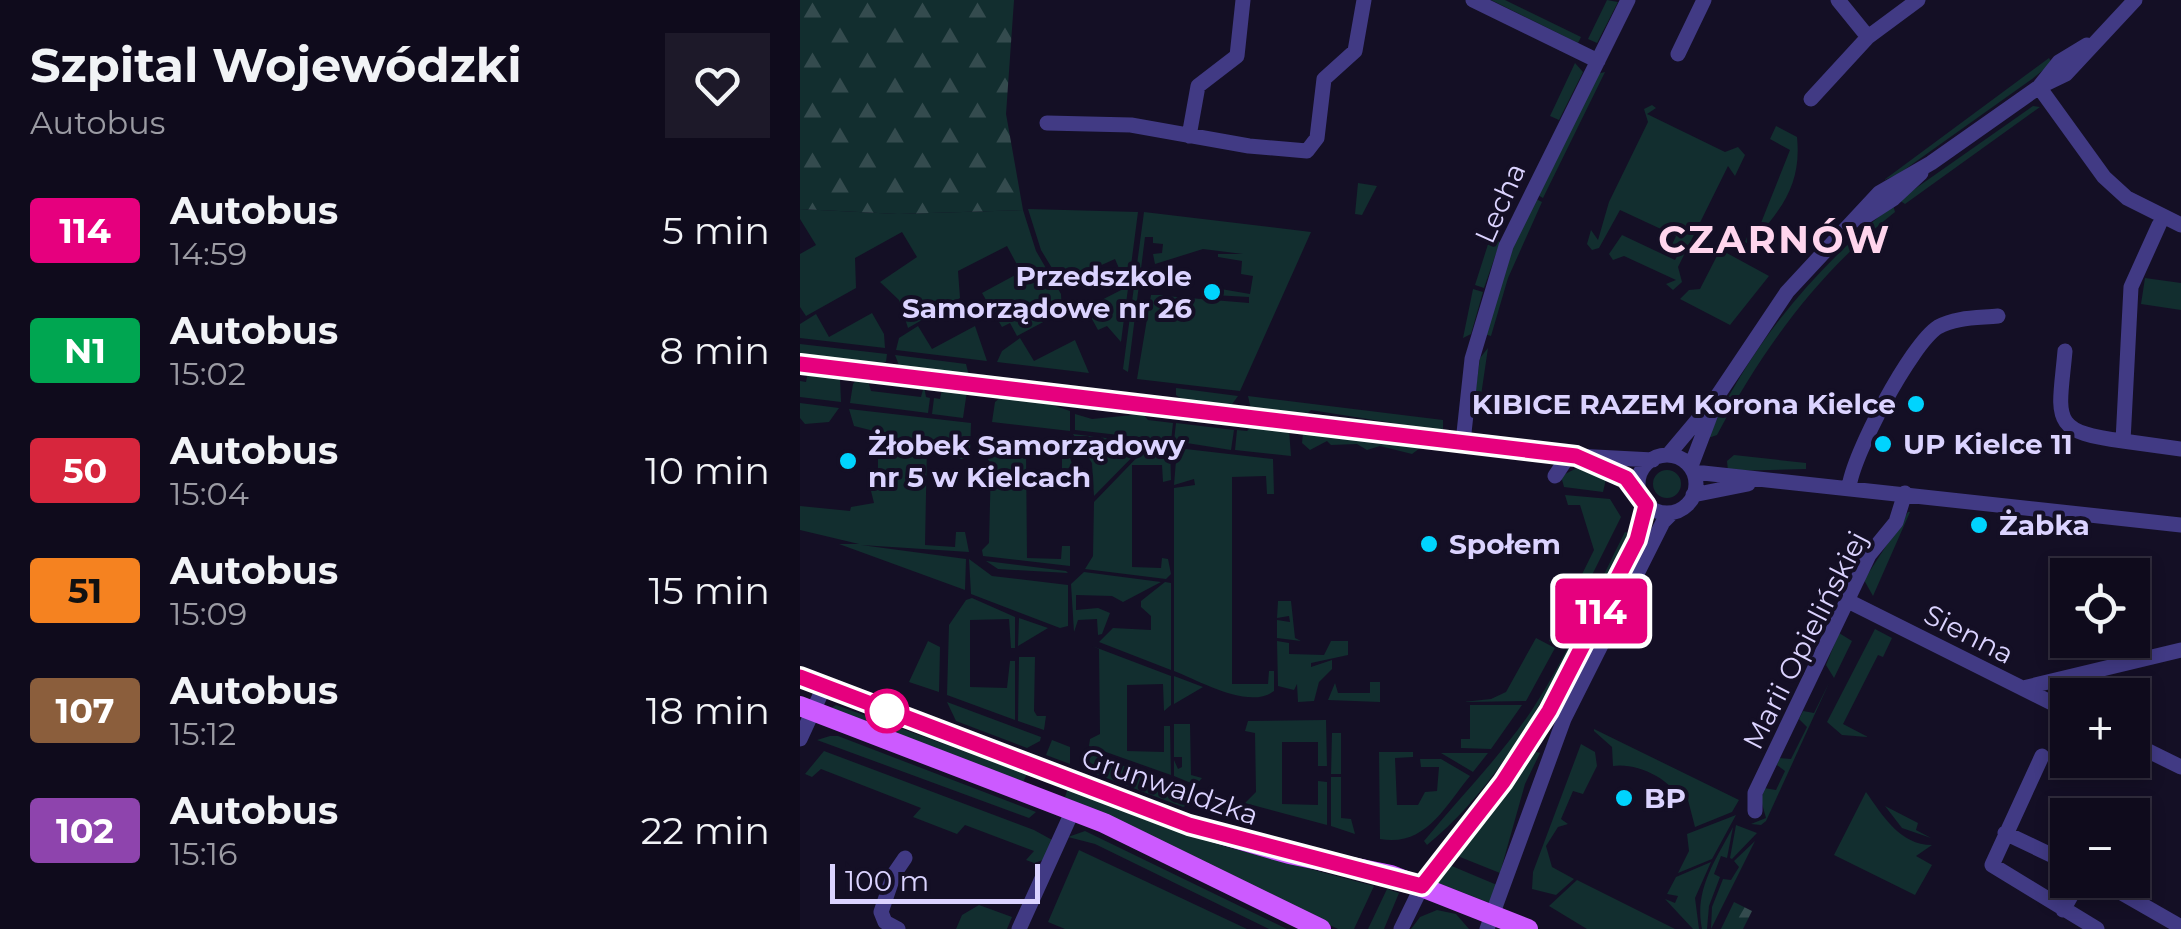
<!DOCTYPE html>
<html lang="pl">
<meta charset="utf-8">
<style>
body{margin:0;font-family:Montserrat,sans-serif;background:#1d1929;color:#f1f3f6;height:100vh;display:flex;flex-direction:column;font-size:38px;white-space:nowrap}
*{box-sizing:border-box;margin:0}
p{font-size:32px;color:#9b9ba3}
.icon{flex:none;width:55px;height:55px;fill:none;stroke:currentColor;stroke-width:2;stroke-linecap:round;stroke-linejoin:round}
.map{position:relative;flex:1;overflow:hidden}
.panel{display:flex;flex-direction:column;background:#0f0b1c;width:800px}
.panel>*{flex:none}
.badge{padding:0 20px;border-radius:8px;font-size:35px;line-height:65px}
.controls{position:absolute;left:1250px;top:558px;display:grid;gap:20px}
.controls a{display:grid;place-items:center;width:100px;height:100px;border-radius:0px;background:#0f0b1c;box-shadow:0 5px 15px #0003,0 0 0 2px #2f2b3b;font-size:50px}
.scale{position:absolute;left:30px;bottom:25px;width:210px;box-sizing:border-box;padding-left:10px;border:5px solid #dbd3ff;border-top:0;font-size:28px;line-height:35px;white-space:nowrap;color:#dbd3ff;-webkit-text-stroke:8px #140f25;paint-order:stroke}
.map>.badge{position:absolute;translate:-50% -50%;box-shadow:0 0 0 5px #fff}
.round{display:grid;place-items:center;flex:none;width:105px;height:105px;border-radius:0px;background:#1d1929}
.overview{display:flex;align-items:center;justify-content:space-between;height:170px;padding:0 30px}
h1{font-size:48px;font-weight:700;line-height:75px}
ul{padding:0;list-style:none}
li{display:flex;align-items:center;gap:30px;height:120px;padding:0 30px}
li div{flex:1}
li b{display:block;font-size:38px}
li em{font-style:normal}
li .badge{min-width:110px;font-weight:700;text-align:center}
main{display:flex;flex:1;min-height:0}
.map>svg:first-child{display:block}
.green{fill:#122e2f}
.forest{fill:url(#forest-firs)}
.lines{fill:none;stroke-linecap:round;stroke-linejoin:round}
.minor{stroke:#413a84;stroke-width:15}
.major{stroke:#cc5aff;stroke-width:20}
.line-casing{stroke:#fff;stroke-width:22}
.line{stroke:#e6007e;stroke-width:15}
.poi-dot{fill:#00d4fe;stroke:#140f25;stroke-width:4}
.stop-dot{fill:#fff;stroke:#e6007e;stroke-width:5}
.labels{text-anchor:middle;stroke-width:8;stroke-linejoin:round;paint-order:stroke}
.street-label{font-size:28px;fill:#dbd3ff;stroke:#140f25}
.poi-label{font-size:28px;font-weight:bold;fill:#dbd3ff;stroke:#140f25;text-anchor:start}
.district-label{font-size:38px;font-weight:bold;letter-spacing:2.5px;fill:#ffd5ed;stroke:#140f25}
</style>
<main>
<section class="panel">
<div class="overview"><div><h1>Szpital Wojewódzki</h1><p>Autobus</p></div><a class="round"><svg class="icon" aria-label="heart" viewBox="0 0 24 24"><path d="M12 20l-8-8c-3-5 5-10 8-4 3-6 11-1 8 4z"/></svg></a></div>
<ul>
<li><span class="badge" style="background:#e6007e;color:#fff">114</span><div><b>Autobus</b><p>14:59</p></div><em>5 min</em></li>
<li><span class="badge" style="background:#00a651;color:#fff">N1</span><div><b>Autobus</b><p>15:02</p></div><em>8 min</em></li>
<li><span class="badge" style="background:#d7263d;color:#fff">50</span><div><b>Autobus</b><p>15:04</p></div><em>10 min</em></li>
<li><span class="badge" style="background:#f58220;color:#111">51</span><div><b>Autobus</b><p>15:09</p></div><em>15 min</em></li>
<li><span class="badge" style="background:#8b5e3c;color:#fff">107</span><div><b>Autobus</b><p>15:12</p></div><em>18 min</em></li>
<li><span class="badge" style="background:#8e44ad;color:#fff">102</span><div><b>Autobus</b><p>15:16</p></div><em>22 min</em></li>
</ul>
</section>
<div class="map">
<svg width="1381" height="929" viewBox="0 0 1381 929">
<defs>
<pattern id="forest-firs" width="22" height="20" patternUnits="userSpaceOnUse" patternTransform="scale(2.5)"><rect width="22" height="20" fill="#122e2f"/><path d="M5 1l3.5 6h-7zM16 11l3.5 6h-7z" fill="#344b4e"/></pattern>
</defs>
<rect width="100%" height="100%" fill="#140f25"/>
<path class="green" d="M691,0H705L781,37L778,43Z
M807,0L818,2L797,43L788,39Z
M1249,58L1252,63L1232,79L1097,175L1084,180Z
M775,63L783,72L759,120L750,116Z
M805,72L743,198L736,194L797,74Z
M852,105L856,108L847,114L925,152L938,147L945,155L935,176L928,166L878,267L882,282L873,290L866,284L876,280L824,256L813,260L809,254L822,235L875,260L879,253L870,249L876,236L820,210L799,248L792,250L787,244L791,230L798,240L809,202L848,122L844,109Z
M1233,106L1240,107L1105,204L1099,200Z
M976,126L997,137C1002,186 980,211 950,245L945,242L947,237L954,239L957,233L990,150L970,139Z
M558,183L577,186L562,215L555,214Z
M734,198L742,202L708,278L691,336L684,334L699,280Z
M1093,205L1095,212C1018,273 962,349 917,435L908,438C949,346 1015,268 1093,205Z
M0,209L98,214L223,210L236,251L261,294L262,312L217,336L210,323L202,327L182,293L221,272L207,246L158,271L160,298L108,328L99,300L80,282L117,257L102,232L55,258L56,288L6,316L0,307V254L16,245L0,219Z
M228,209L338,212L321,342L307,326L298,330L286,308L327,287L315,259L261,283L241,250Z
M344,212L511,232L440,391L337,379L351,295H363V300L392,321L365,296L449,303V297L413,295L415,288L450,294L453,276L441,274L442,261L418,257V254H443L403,249L355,264L353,254L362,253L363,244L353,243V237H345L328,372L323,369Z
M690,238L700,242L684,288L675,285Z
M912,245L969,276L930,325L880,299L889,290L900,289L920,250H910Z
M1345,278L1381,283V310L1341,304Z
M673,289L683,292L671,334L663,338Z
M72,313L84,334L85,348L0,338V324L16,314L29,337Z
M118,326L132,349L175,326L187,361L96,350L99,338Z
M220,338L234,361L275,340L289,373L197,362L202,351Z
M0,344L87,354L86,362L73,365L0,356Z
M688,348L678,416L672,418L680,358Z
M95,355L166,364L169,376L100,368Z
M8,372L40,378L41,402L0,397V381L6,382Z
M58,378L68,381L71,391L121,397L124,386L126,397L130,398L128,413L50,403L53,384Z
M376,388L438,396L430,407L385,402L376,395Z
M142,389L167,391L163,418L132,414L134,398L140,399Z
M448,396L643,420V431L511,410L505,416L451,409Z
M201,397L241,401L270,411V431L192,422L195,402Z
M0,403L39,408L29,422L5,424L0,418Z
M49,409L171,423L170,454L165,459H157V444H127L125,545L155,547L156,532H165L169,552L61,545L166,559L165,590L39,544H59L0,530V506L50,511L51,507L74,503L69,483L78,475V432L54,426Z
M275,414L292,419L343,414L348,420L373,423L371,441L275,430Z
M376,423L434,430L431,450L374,441Z
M453,425L489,430L491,456L435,450L437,430L447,431Z
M503,433L506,431L624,445L612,454L580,446L567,450L557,444L531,445L527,441L510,450L502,443Z
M273,434L346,443L294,496L292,463Z
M192,437L267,448L272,464L266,471H262V452H226L227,558L261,559L262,546H270V566L183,556L182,550L189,543L191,464L182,450L186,438Z
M350,444L370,447L371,480L363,482L362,465H332V567L361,568L362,558L368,559L371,574L366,579L285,569L293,556L294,502Z
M377,448L473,459L474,494H467L466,476L432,477V684H468L469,671H474V691C449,710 400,681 374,671V488L395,485L394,479L374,485Z
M934,455L1006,463V469L928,471L927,461Z
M779,467L807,475L803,492L764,487L761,476Z
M853 484a14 14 0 1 1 28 0a14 14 0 1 1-28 0Z
M765,495L810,499L821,517L757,645L749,641L794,550L780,505H768Z
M1108,512H1110L1073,596L1064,580Z
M825,532L834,535L828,549C765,648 721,768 627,845L624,841C660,797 700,757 732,710C768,655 795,591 825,532Z
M169,559L192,576L268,585V626L260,628L171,594Z
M186,561L266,571L268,573L198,569Z
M284,572L361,582L323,602L312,596L276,595V610L298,608L310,613L302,634L298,635L297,619L278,620L274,632L271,584Z
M365,582L371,583V670L299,642L313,628L351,630V616L341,607V601Z
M172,598L215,617V648H211L209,619L170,620V687L207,688L210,661H215V720L147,695L149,625L166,600Z
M478,601H491L495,638L501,641L477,638V620L490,622L489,616L477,618Z
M219,618L248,628L218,646Z
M1075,629L1092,638L1083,657L1078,655L1043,724L1068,737L1042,735L1027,722Z
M1039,633L1052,641L1034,678L1026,665Z
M736,638L755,648L726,701L663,702L691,699L706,692Z
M128,641L140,647L139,692L109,682Z
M477,641L489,643V654L524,655L531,641H548V655L511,663V667L532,660V669L519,682L514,701L498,702L497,684L494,690L478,686Z
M292,646L371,676V705L364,711L363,684L327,685V751L364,752V726H370L371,775L289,746L290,739L300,734L299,649Z
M219,657H235L234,711L237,716H246L244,730L218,721Z
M374,676L403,687L374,704Z
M570,682H580V702L528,700L535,683L538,693H570Z
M1029,683L966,821L961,825L951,824L966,818L961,800L964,788L976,790L985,771L977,765L979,758L991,759L1007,727L999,719L1003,711L1014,713Z
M147,702L241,737L240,741L227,748L156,721Z
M36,705L227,774L223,782L31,708Z
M670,705H722L691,749L661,748V739H670Z
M526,720L527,766H518V742H482V804L518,805V781L527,782V825L445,803L456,792L455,733L445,731L448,721Z
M374,724H390L391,775L402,778L396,785L374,776V760L378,769L382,767V757H374Z
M794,731V729L939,800L932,812L895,827L888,800L880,802C874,779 835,762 813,766L812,747Z
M532,733H541V774H531Z
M30,736H38L236,812L229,818L17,740Z
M252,740L270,747V764L246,755Z
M781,744L795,752L797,766L783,794L773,791L761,819L768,824L758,827L746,846L752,867L774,879L756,895L732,889L733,872Z
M24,751L234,830L254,841L246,859L234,863L226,860L234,851L165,825L157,834L113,817L121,808L21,769L12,777L5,774Z
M733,751L740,753L725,784L700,873L655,855Z
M579,752H613V757L595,758L597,805H618L625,792L637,791L639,767H621L620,759H641L670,776C644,808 625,847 580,839Z
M289,753L397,793L392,803L383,807L296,774L289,767Z
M641,753H688L673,772Z
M531,777H541V818L551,819L555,834L531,826Z
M268,788L424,846L574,886L554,929H538L265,797Z
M1066,792C1083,816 1100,845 1132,845L1116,856L1132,865L1115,895L1034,855Z
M408,796L433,806V817L401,811Z
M1085,806L1118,823L1116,830L1131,838L1102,828Z
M936,815L912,859L878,873L889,851L887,834Z
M936,825L957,833L932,859L930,858Z
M933,827L927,858L921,856L914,874L920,877L909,906L907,929H902C894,890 915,861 933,827Z
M285,831L487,929H469L295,844L268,837Z
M955,841L911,929L912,907L923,879L931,880L939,867L934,861Z
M279,850L447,929H265L248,922Z
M911,862L895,898L899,929H893L865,899L875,903L878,896L867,894L876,877Z
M647,864L697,885L690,903L638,883L636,879Z
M777,880L875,929H787L749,906Z
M587,889L599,893L584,929H568Z
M179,905L212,917L207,929H156L162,915Z
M637,910L656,914L669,929H611L620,917Z"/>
<path class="forest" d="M0,0H214L206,114L223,210L98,214L0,209Z
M934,902L952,911L943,929H921Z"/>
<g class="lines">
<path class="minor" d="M673,0L798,61
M1038,0L1068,37
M878,54L904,0
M1239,87L1304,177L1327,198L1381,225
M1239,87L1259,62L1287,45
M1011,99L1068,37L1118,0
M247,123L331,125L449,146L507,151L517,138L524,79L555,51L564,0
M389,136L398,86L437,56L443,0
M1065,217L1093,199L1121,173
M1359,225L1331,287L1323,441L1381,449
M1265,351C1259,418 1248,432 1323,441
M0,364L776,456L853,460
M663,442L672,359L706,246L828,0
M868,455L916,398L987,292L1079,193L1131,163L1239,87L1266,74L1335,0
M838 484a29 29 0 1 1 58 0a29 29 0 1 1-58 0Z
M778,456L823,476L839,490
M891,466L912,411
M894,472L1381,525
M755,476L769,455
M1049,488C1052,456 1111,344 1138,327C1155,317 1179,318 1198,316
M893,495L948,484
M1048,601L1268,711
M1223,688L1381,650
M0,739L24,687
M1332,743L1381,767
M1242,756L1192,865L1297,929
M955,811V793L1069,555L1096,522L1105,493
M1205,833L1268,863
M1299,880L1381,927
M1263,910L1280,880
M98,929L85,922L81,912L94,874L105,858
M219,929L273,810
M601,929L622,886L703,782L749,711L837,541L846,505
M687,929L764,719L863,522L872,513"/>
<path class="major" d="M0,677L389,825L489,854L591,875L728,929
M0,706L304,823L521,929"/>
</g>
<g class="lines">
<defs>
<path id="line" d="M0,364L776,456L826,478L846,505L837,540L749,711L703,782L622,886L389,825L0,677"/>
</defs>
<use href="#line" class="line-casing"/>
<use href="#line" class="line"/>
</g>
<g class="poi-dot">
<circle cx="412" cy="292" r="10"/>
<circle cx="1116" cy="404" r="10"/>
<circle cx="1083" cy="444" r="10"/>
<circle cx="48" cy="461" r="10"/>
<circle cx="1179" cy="525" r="10"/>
<circle cx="629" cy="544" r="10"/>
<circle cx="824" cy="798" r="10"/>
</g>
<circle class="stop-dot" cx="87" cy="711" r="20"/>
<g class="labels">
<g class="street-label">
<text transform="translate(700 203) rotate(-66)" y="10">Lecha</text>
<text transform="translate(1169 634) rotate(27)" y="10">Sienna</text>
<text transform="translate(1005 640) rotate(-63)" y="10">Marii Opielińskiej</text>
<text transform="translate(370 786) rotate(19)" y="10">Grunwaldzka</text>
</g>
<g class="poi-label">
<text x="392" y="286" text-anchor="end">Przedszkole<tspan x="392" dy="32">Samorządowe nr 26</tspan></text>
<text x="1096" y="414" text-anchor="end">KIBICE RAZEM Korona Kielce</text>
<text x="1103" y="454">UP Kielce 11</text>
<text x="68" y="455">Żłobek Samorządowy<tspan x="68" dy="32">nr 5 w Kielcach</tspan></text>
<text x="1199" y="535">Żabka</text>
<text x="649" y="554">Społem</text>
<text x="844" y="808">BP</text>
</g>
<g class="district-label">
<text x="975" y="253">CZARNÓW</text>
</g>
</g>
</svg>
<div class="controls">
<a><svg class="icon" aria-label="locate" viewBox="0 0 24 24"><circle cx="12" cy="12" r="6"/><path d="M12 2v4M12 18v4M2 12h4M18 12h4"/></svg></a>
<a>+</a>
<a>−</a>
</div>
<div class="scale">100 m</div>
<b class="badge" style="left:801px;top:611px;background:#e6007e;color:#fff">114</b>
</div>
</main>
